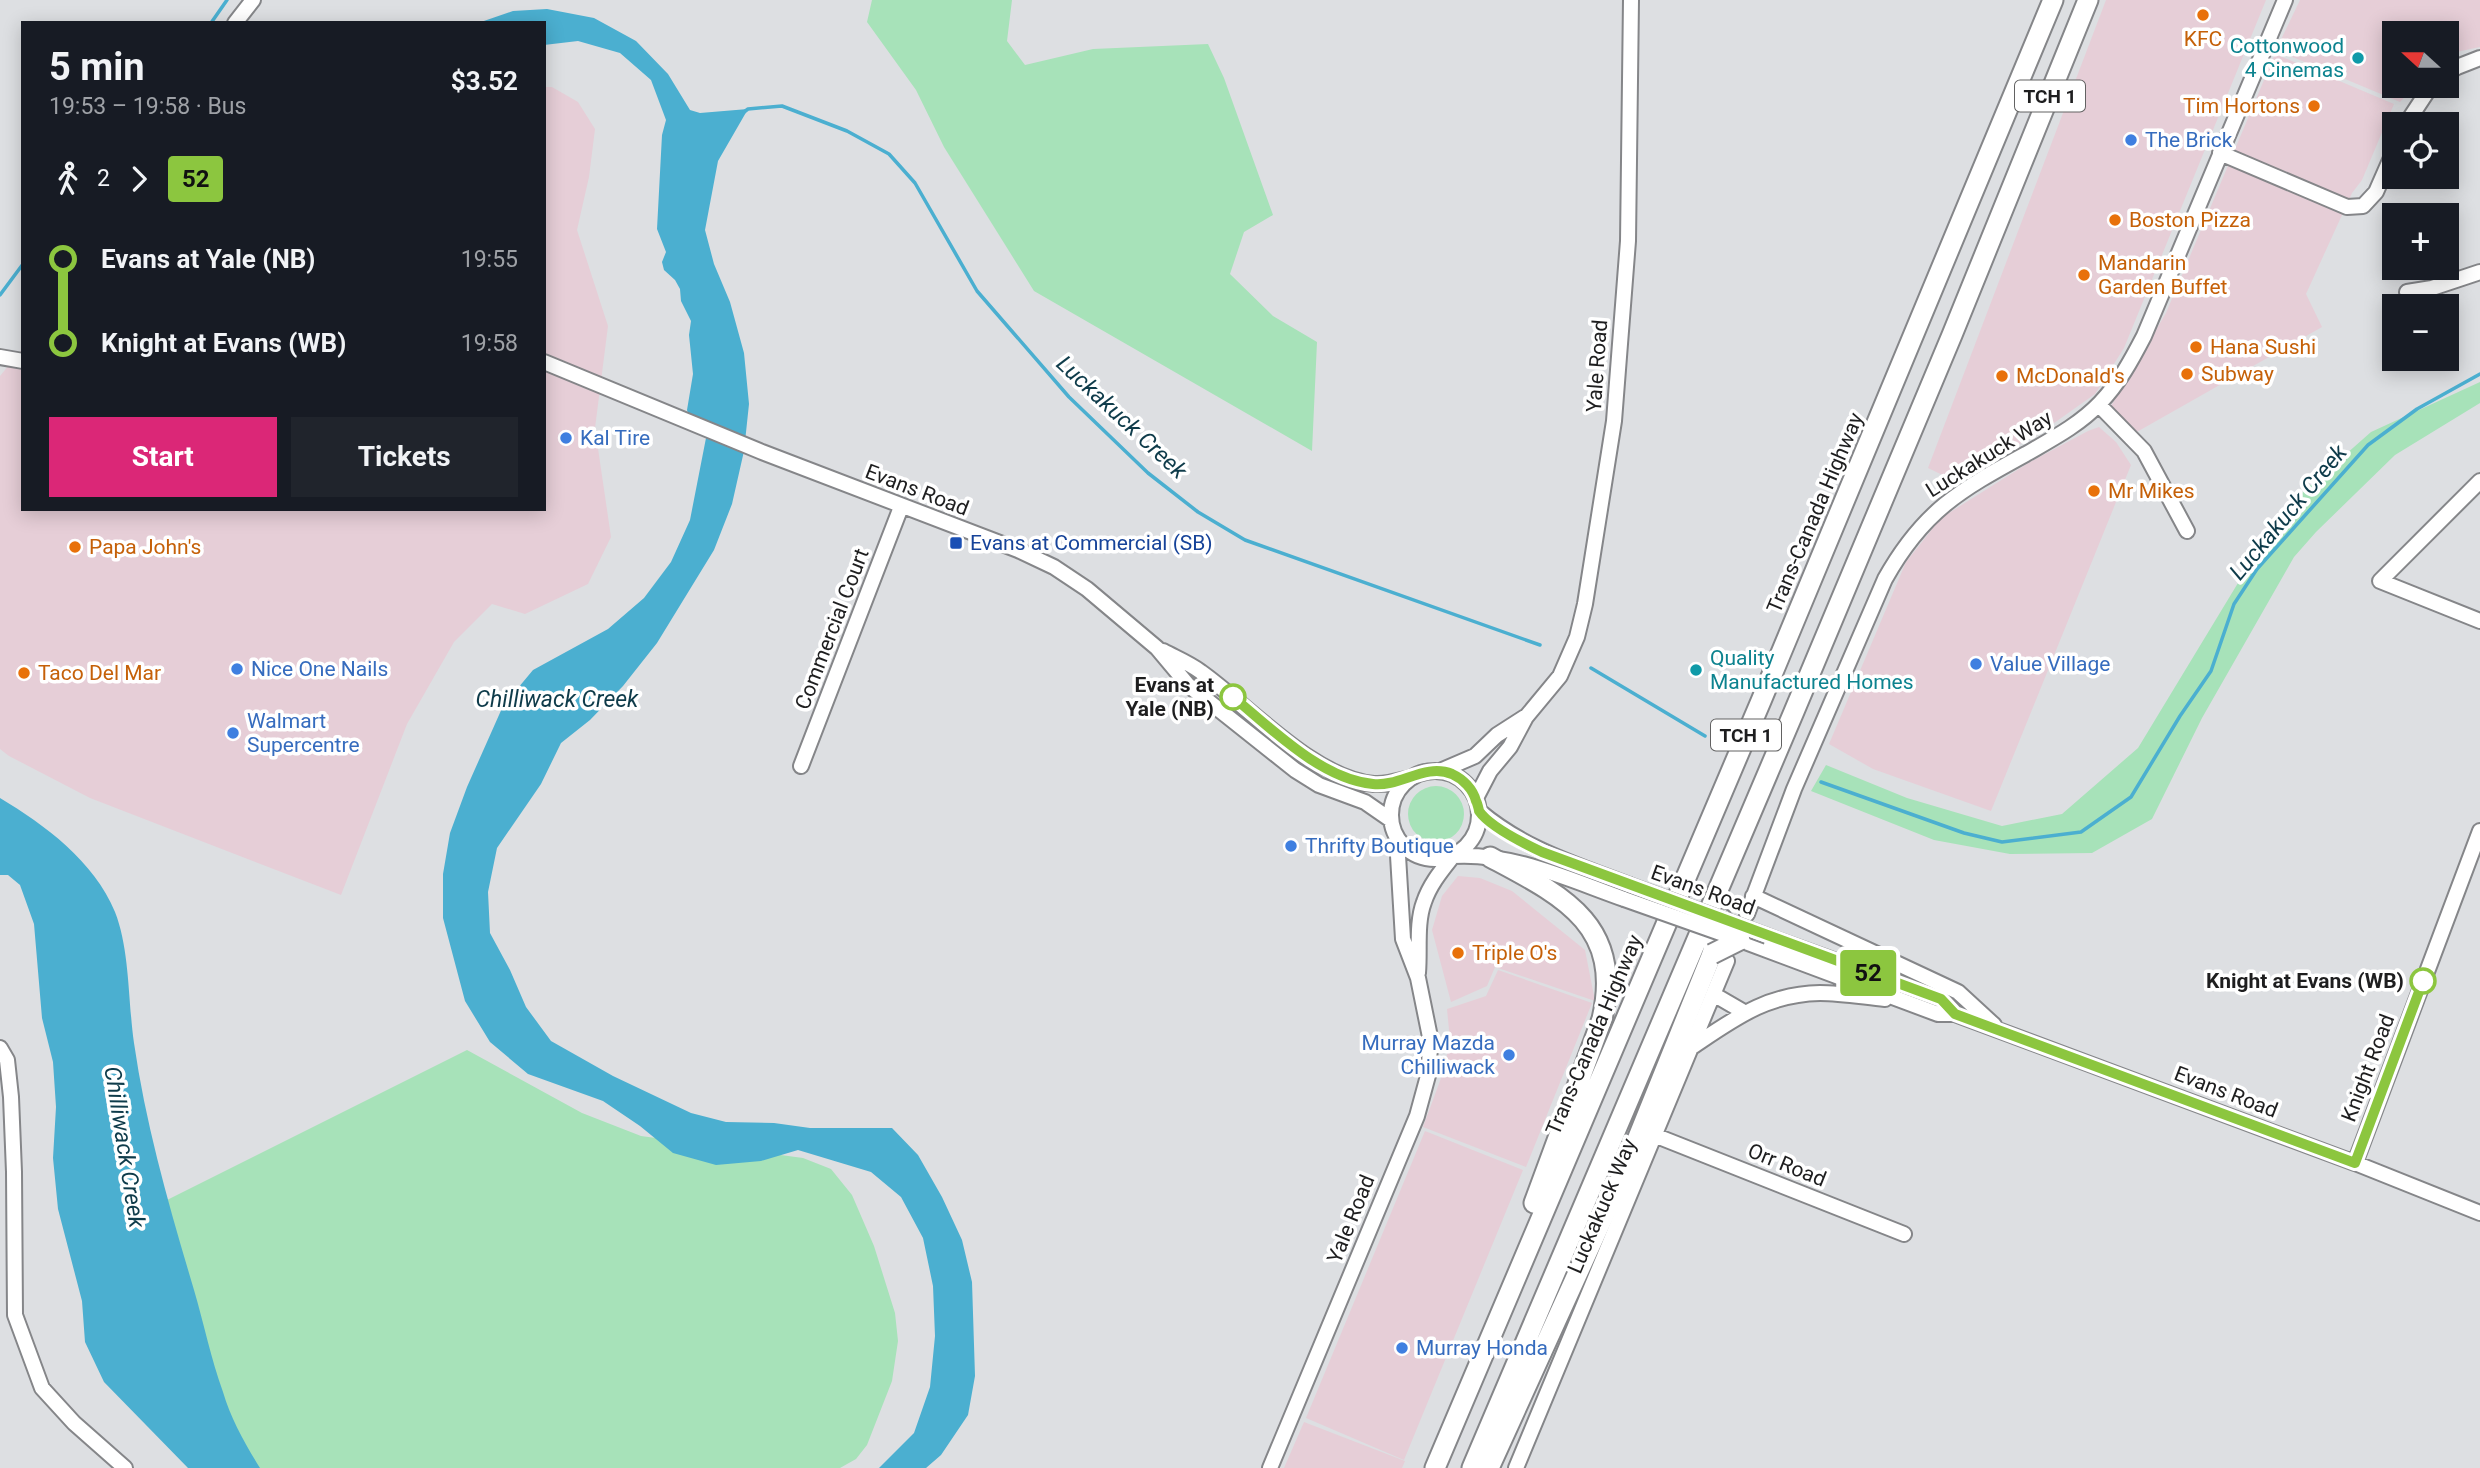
<!DOCTYPE html>
<meta charset="utf-8">
<style>
body{margin:0;font-family:Roboto,sans-serif;background:#20242c;color:#f1f3f6;height:100vh;display:flex;flex-direction:column;font-size:26px;white-space:nowrap}
*{box-sizing:border-box;margin:0}
p{font-size:23px;color:#9ea1a6}
.icon{flex:none;width:38px;height:38px;fill:none;stroke:currentColor;stroke-width:2;stroke-linecap:round;stroke-linejoin:round}
.map{position:relative;flex:1;overflow:hidden}
.details{position:absolute;left:21px;top:21px;width:525px;height:490px;display:flex;flex-direction:column;background:#171b24;border-radius:0px;box-shadow:0 4px 18px #0003}
.details>*{flex:none}
.badge{padding:0 14px;border-radius:5px;font-size:24px;line-height:46px}
.needle{width:46px;rotate:291deg}
.controls{position:absolute;left:2382px;top:21px;display:grid;gap:14px}
.controls a{display:grid;place-items:center;width:77px;height:77px;border-radius:0px;background:#171b24;box-shadow:0 4px 18px #0003;font-size:35px}
.map>.badge{position:absolute;translate:-50% -50%;box-shadow:0 0 0 4px #fff}
.legs{display:flex;align-items:center;gap:10px;height:77px;padding:0 28px;font-size:23px}
.legs p{margin-inline-start:auto}
.head{display:flex;align-items:center;justify-content:space-between;height:119px;padding:0 28px}
h1{font-size:38px;font-weight:700;line-height:52px}
.cta{display:flex;gap:14px;margin-top:auto;padding:14px 28px}
.cta a{flex:1;height:80px;border-radius:0px;background:#db2777;color:#fff;font-size:28px;font-weight:700;line-height:80px;text-align:center}
.cta a+a{background:#20242c;color:#f1f3f6}
ul{padding:0 28px;list-style:none}
li{display:flex;align-items:center;gap:24px;height:84px;font-size:26px}
li i{display:grid;place-items:center;width:10px;height:100%;margin:0 9px;background:currentColor}
li i::after{content:'';width:18px;height:18px;margin:-9px;border:5px solid;border-radius:50%;background:#171b24}
li p{margin-inline-start:auto}
li:first-child i{background:linear-gradient(#0000 50%,currentColor 0)}
li:last-child i{background:linear-gradient(currentColor 50%,#0000 0)}
.map>svg:first-child{display:block}
.commercial{fill:#e6ced7}
.green{fill:#a7e2b9}
.water{fill:#4bafd0}
.lines{fill:none;stroke-linecap:round;stroke-linejoin:round}
.stream{stroke:#4bafd0;stroke-width:3.5}
.minor-casing{stroke:#858689;stroke-width:18}
.highway-casing{stroke:#858689;stroke-width:23}
.minor{stroke:#fff;stroke-width:14}
.highway{stroke:#fff;stroke-width:19}
.minor-bridge-casing{stroke:#858689;stroke-width:18;stroke-linecap:butt}
.highway-bridge-casing{stroke:#858689;stroke-width:23;stroke-linecap:butt}
.minor-bridge{stroke:#fff;stroke-width:14}
.highway-bridge{stroke:#fff;stroke-width:19}
.line-1-casing{stroke:#fff;stroke-width:16}
.line-1{stroke:#8cc63f;stroke-width:10}
.food-dot{fill:#e8710a;stroke:#fff;stroke-width:2.5}
.culture-dot{fill:#0f9aa8;stroke:#fff;stroke-width:2.5}
.shop-dot{fill:#3f7fe0;stroke:#fff;stroke-width:2.5}
.transit-dot{fill:#1a4fb4;stroke:#fff;stroke-width:2.5}
.stop-1-dot{fill:#fff;stroke:#8cc63f;stroke-width:3.5}
.labels{text-anchor:middle;stroke-width:7;stroke-linejoin:round;paint-order:stroke}
.shield{fill:#fff;stroke:#626262;stroke-width:2}
.shield-label{font-size:19px;font-weight:bold;fill:#1e1e1f}
.food-label{font-size:21px;fill:#c56008;stroke:#fff;text-anchor:start}
.culture-label{font-size:21px;fill:#0d838f;stroke:#fff;text-anchor:end}
.shop-label{font-size:21px;fill:#366cbe;stroke:#fff;text-anchor:start}
.street-label{font-size:21px;fill:#1e1e1f;stroke:#fff}
.transit-label{font-size:21px;fill:#164399;stroke:#fff;text-anchor:start}
.stop-label{font-size:21px;font-weight:bold;fill:#1e1e1f;stroke:#fff;text-anchor:end}
.water-label{font-size:23px;font-style:italic;fill:#0e3b4a;stroke:#fff}
</style>
<div class="map">
<svg width="2480" height="1468" viewBox="0 0 2480 1468">
<rect width="100%" height="100%" fill="#dddfe2"/>
<path class="commercial" d="M2106,0H2266L2124,348L2095,394L2040,433L1953,480L1928,468Z
M2300,0H2480V47L2447,54L2446,33H2394V86H2415L2400,102L2276,50Z
M2275,54L2394,104L2362,180L2352,193L2306,294L2322,327L2135,433L2111,406L2166,313Z
M544,87H552L578,102L595,129L589,177L577,230L608,326L595,428L611,537L588,584L525,614L492,604L454,642L407,724L341,895L90,798L9,756L0,749V376L23,348V509H544Z
M2099,427L2116,442L2131,465L1991,811L1873,769L1829,744L1906,562L1941,518L2030,462L2088,431Z
M1458,876L1480,878L1512,891L1585,950L1595,1001L1495,967L1487,986L1451,1002L1432,930L1442,896Z
M1498,970L1592,1003L1526,1167L1423,1127L1444,1070L1450,1040L1447,1009L1486,996Z
M1425,1131L1523,1170L1404,1460L1306,1418Z
M1304,1422L1405,1461L1402,1468H1284Z"/>
<path class="green" d="M872,0H1012L1007,41L1025,65L1093,49L1208,44L1224,78L1273,215L1244,232L1230,274L1273,316L1317,342L1312,451L1034,291L944,147L916,90L867,22Z
M2480,382V403L2395,455L2316,532L2294,557L2202,718L2152,819L2092,853L2010,854L1934,840L1811,791L1826,765L1907,798L2002,826L2062,814L2138,748L2238,583L2294,500L2371,432Z
M1408 814a28 28 0 1 1 56 0a28 28 0 1 1-56 0Z
M467,1050L582,1113L641,1136L803,1158L831,1169L852,1195L874,1246L895,1313L898,1341L892,1381L867,1445L856,1459L840,1468H242L161,1203Z"/>
<path class="water" d="M547,9L594,18L636,41L668,74L690,110L700,113L748,109L718,161L705,230L714,264L730,302L744,353L749,404L744,451L732,504L714,550L657,643L623,686L590,720L561,743L541,784L497,848L488,892L490,933L510,970L526,1007L551,1041L613,1076L691,1113L726,1122L774,1123L810,1128H892L918,1155L942,1197L962,1240L972,1282L975,1376L968,1415L941,1455L926,1468H879L914,1433L930,1387L935,1336L933,1286L923,1238L901,1197L871,1172L798,1150L761,1161L716,1165L673,1153L640,1126L603,1101L528,1074L490,1042L465,1001L443,918V874L450,833L467,787L503,706L533,670L608,629L644,598L671,562L690,520L706,438L700,426L690,420L687,410L693,374L689,335L691,321L681,301L680,289L675,280L664,270L662,262L666,252L657,229L662,135L666,120L651,80L620,53L578,41L544,45V23H478L513,11Z
M0,798C45,825 94,861 115,912C130,950 128,1002 134,1043C146,1127 170,1209 194,1290C204,1324 211,1359 223,1392C231,1419 245,1444 260,1468H188L104,1382L85,1342L82,1301L58,1209L53,1158L56,1107L53,1062L42,1018L34,924L20,885L8,875H0Z"/>
<g class="lines">
<path class="stream" d="M211,23L227,0
M744,112L748,109L782,106L847,131L889,154L915,183L977,291L1069,397L1148,473L1198,512L1245,540L1540,645
M0,295L23,264
M1591,668L1705,736
M1821,782L1964,833L2002,842L2081,832L2131,797L2180,716L2211,671L2234,604L2257,569L2368,445L2417,409L2480,374"/>
<defs>
<path id="minor" d="M235,23L253,0
M2446,74L2457,67L2480,58
M2406,124L2431,86
M2220,153L2347,207L2363,206L2376,192L2394,151
M2407,292L2432,288L2480,272
M0,357L23,361
M544,362L762,452L1018,550L1054,567L1087,589L1157,648L1188,685L1295,770L1319,785L1365,802L1391,820
M2099,405L2144,451L2187,531
M2480,481L2380,581L2480,621
M1163,651C1176,658 1189,663 1201,672C1249,706 1314,779 1374,784C1386,785 1398,781 1410,778
M801,766L901,507
M1440,771L1475,756L1497,735L1525,717
M1391 815a44 44 0 1 1 88 0a44 44 0 1 1-88 0Z
M1476,798L1490,771L1510,747L1526,717L1560,676L1577,637L1585,604L1614,421L1628,241L1631,0
M1479,811C1524,849 1574,864 1629,885
M1453,856C1511,852 1570,880 1624,899
M1753,896L1958,992L1994,1025
M1747,914L1794,789L1885,579C1923,511 1960,490 2026,454C2052,439 2079,425 2100,403C2119,383 2131,361 2144,336L2285,0
M1767,936L1941,999L1955,1014
M1740,940L1938,1014H1955L2355,1163L2480,1213
M1418,973C1420,950 1416,923 1424,902C1430,884 1442,870 1453,856
M1713,994L1744,1012
M1692,1047C1734,1019 1766,994 1820,993C1841,993 1864,997 1885,999
M0,1048L7,1060L11,1097L14,1172L15,1315L42,1388L74,1423L125,1468
M1654,1135L1904,1234
M2355,1163L2480,831
M1270,1468L1417,1116L1429,1072L1430,1037L1418,978L1403,939L1397,839
M1516,1468L1727,961"/>
<path id="highway" d="M1490,857C1561,895 1624,924 1602,1019L1534,1203
M1435,1468L1761,701L2053,0
M1472,1468L1793,714L1952,335L2088,0
M1489,1468L1626,1167L1712,954L1722,919"/>
</defs>
<use href="#minor" class="minor-casing"/>
<use href="#highway" class="highway-casing"/>
<use href="#minor" class="minor"/>
<use href="#highway" class="highway"/>
<defs>
<path id="minor-bridge" d="M1629,885L1767,936
M1624,899L1740,940"/>
<path id="highway-bridge" d="M1712,954L1740,940"/>
</defs>
<use href="#minor-bridge" class="minor-bridge-casing"/>
<use href="#highway-bridge" class="highway-bridge-casing"/>
<use href="#minor-bridge" class="minor-bridge"/>
<use href="#highway-bridge" class="highway-bridge"/>
</g>
<g class="lines">
<defs>
<path id="line-1" d="M1233,697C1272,729 1321,779 1373,784C1400,787 1425,763 1452,774C1463,779 1473,789 1476,801C1477,802 1479,810 1479,811C1490,827 1525,844 1542,852L1941,999L1955,1014L2355,1163L2423,981"/>
</defs>
<use href="#line-1" class="line-1-casing"/>
<use href="#line-1" class="line-1"/>
</g>
<g class="food-dot">
<circle cx="2203" cy="15" r="7"/>
<circle cx="2314" cy="106" r="7"/>
<circle cx="2115" cy="220" r="7"/>
<circle cx="2084" cy="275" r="7"/>
<circle cx="2196" cy="347" r="7"/>
<circle cx="2187" cy="374" r="7"/>
<circle cx="2002" cy="376" r="7"/>
<circle cx="2094" cy="491" r="7"/>
<circle cx="75" cy="547" r="7"/>
<circle cx="24" cy="673" r="7"/>
<circle cx="1458" cy="953" r="7"/>
</g>
<g class="culture-dot">
<circle cx="2358" cy="58" r="7"/>
<circle cx="1696" cy="670" r="7"/>
</g>
<g class="shop-dot">
<circle cx="2131" cy="140" r="7"/>
<circle cx="566" cy="438" r="7"/>
<circle cx="1976" cy="664" r="7"/>
<circle cx="237" cy="669" r="7"/>
<circle cx="233" cy="733" r="7"/>
<circle cx="1291" cy="846" r="7"/>
<circle cx="1509" cy="1055" r="7"/>
<circle cx="1402" cy="1348" r="7"/>
</g>
<rect class="transit-dot" x="949" y="536" width="14" height="14" rx="3.5"/>
<g class="stop-1-dot">
<circle cx="1233" cy="697" r="12"/>
<circle cx="2423" cy="981" r="12"/>
</g>
<g class="labels">
<g class="shield">
<rect x="2015" y="80.5" width="70" height="31" rx="5"/>
<rect x="1711" y="719.5" width="70" height="31" rx="5"/>
</g>
<g class="shield-label">
<text x="2050" y="103">TCH 1</text>
<text x="1746" y="742">TCH 1</text>
</g>
<g class="food-label">
<text x="2203" y="46" text-anchor="middle">KFC</text>
<text x="2300" y="113" text-anchor="end">Tim Hortons</text>
<text x="2129" y="227">Boston Pizza</text>
<text x="2098" y="270">Mandarin<tspan x="2098" dy="24">Garden Buffet</tspan></text>
<text x="2210" y="354">Hana Sushi</text>
<text x="2201" y="381">Subway</text>
<text x="2016" y="383">McDonald's</text>
<text x="2108" y="498">Mr Mikes</text>
<text x="89" y="554">Papa John's</text>
<text x="38" y="680">Taco Del Mar</text>
<text x="1472" y="960">Triple O's</text>
</g>
<g class="culture-label">
<text x="2344" y="53">Cottonwood<tspan x="2344" dy="24">4 Cinemas</tspan></text>
<text x="1710" y="665" text-anchor="start">Quality<tspan x="1710" dy="24">Manufactured Homes</tspan></text>
</g>
<g class="shop-label">
<text x="2145" y="147">The Brick</text>
<text x="580" y="445">Kal Tire</text>
<text x="1990" y="671">Value Village</text>
<text x="251" y="676">Nice One Nails</text>
<text x="247" y="728">Walmart<tspan x="247" dy="24">Supercentre</tspan></text>
<text x="1305" y="853">Thrifty Boutique</text>
<text x="1495" y="1050" text-anchor="end">Murray Mazda<tspan x="1495" dy="24">Chilliwack</tspan></text>
<text x="1416" y="1355">Murray Honda</text>
</g>
<g class="street-label">
<text transform="translate(1597 366) rotate(-86)" y="7">Yale Road</text>
<text transform="translate(1989 454) rotate(-32)" y="7">Luckakuck Way</text>
<text transform="translate(917 490) rotate(21)" y="7">Evans Road</text>
<text transform="translate(1815 513) rotate(-67)" y="7">Trans-Canada Highway</text>
<text transform="translate(832 629) rotate(-69)" y="7">Commercial Court</text>
<text transform="translate(1703 890) rotate(20)" y="7">Evans Road</text>
<text transform="translate(1594 1035) rotate(-67)" y="7">Trans-Canada Highway</text>
<text transform="translate(2368 1068) rotate(-69)" y="7">Knight Road</text>
<text transform="translate(2226 1092) rotate(21)" y="7">Evans Road</text>
<text transform="translate(1787 1165) rotate(22)" y="7">Orr Road</text>
<text transform="translate(1602 1206) rotate(-67)" y="7">Luckakuck Way</text>
<text transform="translate(1351 1219) rotate(-68)" y="7">Yale Road</text>
</g>
<g class="transit-label">
<text x="970" y="550">Evans at Commercial (SB)</text>
</g>
<g class="stop-label">
<text x="1214" y="692">Evans at<tspan x="1214" dy="24">Yale (NB)</tspan></text>
<text x="2404" y="988">Knight at Evans (WB)</text>
</g>
<g class="water-label">
<text transform="translate(1122 417) rotate(43)" y="8">Luckakuck Creek</text>
<text transform="translate(2288 512) rotate(-50)" y="8">Luckakuck Creek</text>
<text x="557" y="707">Chilliwack Creek</text>
<text transform="translate(125 1147) rotate(81)" y="8">Chilliwack Creek</text>
</g>
</g>
</svg>
<div class="controls">
<a><svg class="needle" viewBox="-14 -14 28 28"><path d="M0-13l5 13h-10z" fill="#e53935"/><path d="M0 13l5-13h-10z" fill="#9ea1a6"/></svg></a>
<a><svg class="icon" aria-label="locate" viewBox="0 0 24 24"><circle cx="12" cy="12" r="6"/><path d="M12 2v4M12 18v4M2 12h4M18 12h4"/></svg></a>
<a>+</a>
<a>−</a>
</div>
<b class="badge" style="left:1868px;top:973px;background:#8cc63f;color:#111">52</b>
<section class="details">
<div class="head"><div><h1>5 min</h1><p>19:53 – 19:58 · Bus</p></div><b>$3.52</b></div>
<div class="legs"><svg class="icon" aria-label="walk" viewBox="0 0 24 24"><circle cx="13" cy="4" r="2"/><path d="M13 8l-2 6 4 7M11 14l-3 7M7 12l3-4h3l4 4"/></svg>2<svg class="icon" aria-label="forward" viewBox="0 0 24 24"><path d="M9 5l7 7-7 7"/></svg><b class="badge" style="background:#8cc63f;color:#111">52</b></div>
<ul>
<li><i style="color:#8cc63f"></i><b>Evans at Yale (NB)</b><p>19:55</p></li>
<li><i style="color:#8cc63f"></i><b>Knight at Evans (WB)</b><p>19:58</p></li>
</ul>
<div class="cta"><a>Start</a><a>Tickets</a></div>
</section>
</div>
